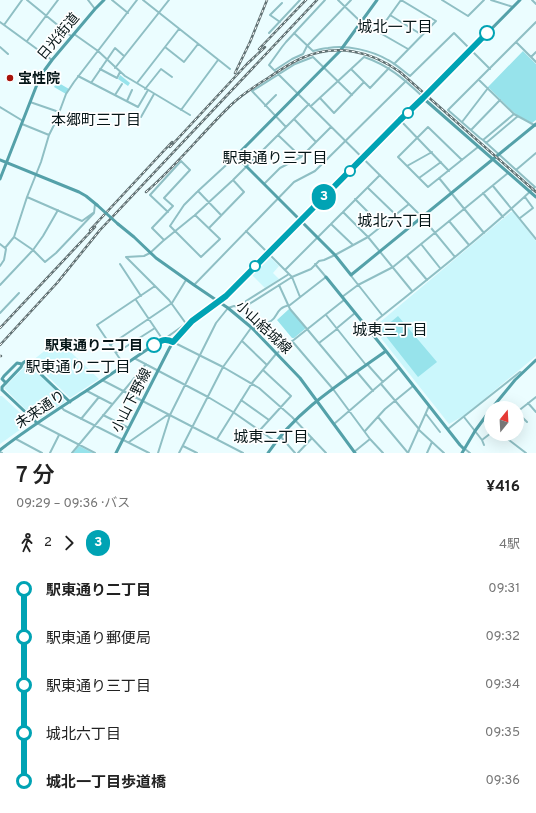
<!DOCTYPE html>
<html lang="ja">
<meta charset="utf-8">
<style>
body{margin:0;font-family:Overpass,"Noto Sans JP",sans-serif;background:#f6f6f6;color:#222;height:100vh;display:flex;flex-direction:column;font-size:15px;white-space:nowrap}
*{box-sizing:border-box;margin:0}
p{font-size:13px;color:#767676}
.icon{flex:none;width:22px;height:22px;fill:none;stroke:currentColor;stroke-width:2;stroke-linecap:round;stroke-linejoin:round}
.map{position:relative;height:453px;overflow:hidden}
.sheet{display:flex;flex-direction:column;background:#fff;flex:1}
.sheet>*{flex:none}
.badge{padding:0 8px;border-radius:13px;font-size:14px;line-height:26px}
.needle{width:26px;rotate:18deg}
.controls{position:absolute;left:484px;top:401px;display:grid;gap:8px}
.controls a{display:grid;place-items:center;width:40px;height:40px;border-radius:50%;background:#fff;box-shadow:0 4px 16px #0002;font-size:20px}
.map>.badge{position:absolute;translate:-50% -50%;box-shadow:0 0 0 2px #fff}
.legs{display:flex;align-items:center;gap:6px;height:44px;padding:0 16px;font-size:13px}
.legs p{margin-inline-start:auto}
.overview{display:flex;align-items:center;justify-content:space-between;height:68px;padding:0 16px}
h1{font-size:22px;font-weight:600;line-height:30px}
ul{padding:0 16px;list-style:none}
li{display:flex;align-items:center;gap:14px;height:48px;font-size:15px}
li i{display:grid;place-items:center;width:6px;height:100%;margin:0 5px;background:currentColor}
li i::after{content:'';width:10px;height:10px;margin:-5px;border:3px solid;border-radius:50%;background:#fff}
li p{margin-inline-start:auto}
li:first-child i{background:linear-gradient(#0000 50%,currentColor 0)}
li:last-child i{background:linear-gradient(currentColor 50%,#0000 0)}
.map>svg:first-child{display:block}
.built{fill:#cbf7fc}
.green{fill:#97e3eb}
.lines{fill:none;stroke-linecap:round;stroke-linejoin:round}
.street{stroke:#8fbfc4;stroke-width:2}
.secondary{stroke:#54a1a9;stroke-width:3}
.rail-casing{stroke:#607173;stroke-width:2.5}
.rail{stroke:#fff;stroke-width:1;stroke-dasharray:3;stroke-linecap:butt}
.secondary-bridge{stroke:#54a1a9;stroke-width:3}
.line-1-casing{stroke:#fff;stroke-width:9}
.line-1{stroke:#00a3b4;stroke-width:6}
.stop-1-dot{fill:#fff;stroke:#00a3b4;stroke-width:2}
.poi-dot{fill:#a7130b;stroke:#fff;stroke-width:1.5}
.labels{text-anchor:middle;stroke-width:3.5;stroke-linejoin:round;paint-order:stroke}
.street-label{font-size:14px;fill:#051517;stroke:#fff}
.poi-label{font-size:14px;font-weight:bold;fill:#051517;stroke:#fff;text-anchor:start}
.stop-label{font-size:14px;font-weight:bold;fill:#051517;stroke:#fff;text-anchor:end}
.neighbourhood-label{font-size:15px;fill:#051517;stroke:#fff}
</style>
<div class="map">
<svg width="536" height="453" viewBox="0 0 536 453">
<rect width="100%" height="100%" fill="#ebfdff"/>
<path class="built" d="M511,212H513L536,241V356L465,415L449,424L373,328Z
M267,257H270L279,266L273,273L279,279L265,288L251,274Z
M58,340L99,379L70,398L32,361Z
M27,364L30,365L62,396L65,402L39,419L34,418L4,388Z
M0,396H2L28,420V424L0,444Z"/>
<path class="green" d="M523,51L536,64V120L532,123L517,115L511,110L488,87Z
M120,75L130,83L128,86L118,79Z
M57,82L69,89L66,94L54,87Z
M289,309L305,327V329L294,338H292L277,320Z
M398,316L437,362L418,377L381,330Z
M79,446L93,453H73Z"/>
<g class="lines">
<path class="street" d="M27,0L71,36
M88,0L95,9
M112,0L128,13
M143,0L230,69
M325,0L286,42L282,47L269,65L422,217L455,257
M338,0L361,22L408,49
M442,0L468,16L484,0
M491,0L513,7
M532,0L536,4
M390,15L422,35
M0,22L52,60
M280,22L270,15L282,3
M4,25L22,0
M378,32L401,0L436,21L394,64
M269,33L300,0
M294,33L313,51C318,50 323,48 328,48C347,45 371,50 388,60C396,64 403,71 410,76L454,33L490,69
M74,34L98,51L125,76L190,115
M27,41L58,0
M516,42L536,62
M0,47L8,54
M165,47L184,62L198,44
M531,57L536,52
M115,68L169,0
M100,69L117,78L120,72
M351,69L370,88L389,68
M275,70L292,59L303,54L307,46L351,0
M78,76L138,107L148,90
M479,80L514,114L536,126
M91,83L115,48L124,56
M137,83L179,29
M145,89L161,69L172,77
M115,95L122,84
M320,98L334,113L364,82
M127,101L132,90
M30,102L59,112
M265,106L276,95
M311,106L364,57C388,65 404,79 422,96L423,97
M0,107L23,121
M181,110L218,60
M141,117L154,94
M294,119L316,142
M400,120L449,171
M462,122L488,88
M22,124L49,135
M286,127L252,91L295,64L313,57L352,95
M471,130L500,100
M278,135L301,157
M483,140L514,114
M486,143L518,116
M462,160L428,127L398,157L428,187L478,147
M407,166L432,152
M516,170L536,153
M419,178L441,162
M439,178L484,233
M264,184L280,168L301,157L331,127
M493,186L536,239
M535,187L483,140L480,138L448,110L536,22
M368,188L396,215
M198,191L221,215
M483,193L503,217
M27,197L82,221L93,213
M355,199L382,226
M343,212L368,237L412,291
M195,215L220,239L201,257L170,226L184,205L198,191L236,156
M520,218L533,208L525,197
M449,221L469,245
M331,224L353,245
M209,228L244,192L233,180
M246,231L292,277L300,297
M14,237L33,250L45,262L56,253L94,213L95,204
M164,240L152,228L173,206L164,198L190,170L181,161L150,195L168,212
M0,244L5,248
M421,244L440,268
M407,256L427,280
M120,264L141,296
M0,266L4,260L6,249L5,248L14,237L27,197L41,162L49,135L56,121L66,94L74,82L137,0
M285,270L380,175
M351,275L352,277L382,315
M0,285L33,250L43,236L58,210
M194,285L294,182L315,171L406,81
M279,285L290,309L307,329L348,378
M342,297L358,285L393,267L508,173
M136,300L163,340L184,325H187L169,300L126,257L144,256L150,253L163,241L195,215L233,180L309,104
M246,306V301L289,274
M0,313L19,293
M326,315L366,365
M337,328L355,313
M367,328C424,282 482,237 535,187
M253,329C258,325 265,325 271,321C279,316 275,308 290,305L326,277L315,264
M242,341L267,365
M292,341L333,389L370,439L383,453
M173,342L223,367L259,388L292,417L326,453
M319,343L337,329
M110,345L172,303L186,280
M116,353L155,328
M134,358L208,397L233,412L276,442
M367,364L383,382
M124,365L97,325L155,286
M357,372L373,391
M102,380L243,453
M381,384L419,429
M87,391L112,404
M241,400L269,420
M528,403L536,412
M61,407L64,410L149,453
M517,412L536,397
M517,412L527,422
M426,414L440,432
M103,415L129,428
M378,417L408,453
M464,417L482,440L491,433
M81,419L99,397
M517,422L521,426
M37,423L95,453
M334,424L399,368
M448,429L520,372L522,373
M260,430L291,396L263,370
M419,430L444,453
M365,431L385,409L413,386
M504,434L509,440L526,453
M281,437L295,453
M16,439L42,453
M217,439L252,383L276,354L344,300
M482,440L484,445
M129,442L166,416L170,415
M183,446L197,453
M465,449L470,453
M0,452L2,453
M354,452L370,439
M50,453L59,435
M72,453L146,364
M158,453L170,415L216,323L228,308L234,306L244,307L246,306L292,277L311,269L319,261L324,260L335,255L368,237L409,204
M179,453L223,367L251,328
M298,453L312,438
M408,453L429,406
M427,453L432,442"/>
<path class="secondary" d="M377,0L340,51L236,156L335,255L351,275L536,124
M423,98L536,197
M0,160L79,192L86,196L97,205
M0,179L36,87L41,75L52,60L95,9L104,0
M118,224L134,237L156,258L194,285L228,308L252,328L300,378L355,453
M326,277L386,351L460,445L464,449
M6,383L2,379L4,376L17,363L22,364
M2,390V387L21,367C22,364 24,361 27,361L70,402
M2,390L37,423
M492,408L515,380L536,360
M0,450C27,429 57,410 86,391C109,376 131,360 154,345C161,340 165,338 173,342
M116,453L169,349L173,342L187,325L226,296L400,120L423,98L520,0
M268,453C297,409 344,381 386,351
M462,453L475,431L491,409"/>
<defs>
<path id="rail" d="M259,49L306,0
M235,73L250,42L267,0
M170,147L247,64L265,47
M146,192C177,165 202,133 231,105C242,94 255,86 268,78C279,71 290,63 302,58C336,43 371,51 400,72L536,192
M90,230L172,142
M0,328L95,227
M0,345L57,283L100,230L317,0
M0,356H1"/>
</defs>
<use href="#rail" class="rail-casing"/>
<use href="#rail" class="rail"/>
<path class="secondary-bridge" d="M97,205L118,224"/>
</g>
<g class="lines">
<defs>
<path id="line-1" d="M154,345C162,340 165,338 173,342L192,321L226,296L400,120L423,98L487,33"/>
</defs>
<use href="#line-1" class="line-1-casing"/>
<use href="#line-1" class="line-1"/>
</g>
<g class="stop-1-dot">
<circle cx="487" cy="33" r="7"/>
<circle cx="408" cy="113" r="5"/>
<circle cx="350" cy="171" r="5"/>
<circle cx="255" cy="266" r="5"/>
<circle cx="154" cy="345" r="7"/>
</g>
<circle class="poi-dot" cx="10" cy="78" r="4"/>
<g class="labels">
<g class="street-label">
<text transform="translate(58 36) rotate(-50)" y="5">日光街道</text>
<text transform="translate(264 327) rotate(43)" y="5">小山結城線</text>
<text transform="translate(131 400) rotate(-63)" y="5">小山下野線</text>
<text transform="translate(40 409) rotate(-34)" y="5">未来通り</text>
</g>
<g class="poi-label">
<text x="18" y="83">宝性院</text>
</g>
<g class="stop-label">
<text x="143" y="350">駅東通り二丁目</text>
</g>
<g class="neighbourhood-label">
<text x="395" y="32">城北一丁目</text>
<text x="96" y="125">本郷町三丁目</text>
<text x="275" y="163">駅東通り三丁目</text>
<text x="395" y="226">城北六丁目</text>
<text x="390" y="335">城東三丁目</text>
<text x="78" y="372">駅東通り二丁目</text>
<text x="271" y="442">城東二丁目</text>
</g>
</g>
</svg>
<div class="controls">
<a><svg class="needle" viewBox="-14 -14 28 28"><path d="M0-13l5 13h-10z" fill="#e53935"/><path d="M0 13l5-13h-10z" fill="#767676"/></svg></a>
</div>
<b class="badge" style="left:324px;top:197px;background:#00a3b4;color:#fff">3</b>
</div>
<section class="sheet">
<div class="overview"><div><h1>7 分</h1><p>09:29 – 09:36 · バス</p></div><b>¥416</b></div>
<div class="legs"><svg class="icon" aria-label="walk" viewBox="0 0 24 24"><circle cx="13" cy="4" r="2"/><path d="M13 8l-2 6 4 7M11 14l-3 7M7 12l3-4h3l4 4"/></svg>2<svg class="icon" aria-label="forward" viewBox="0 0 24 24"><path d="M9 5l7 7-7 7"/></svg><b class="badge" style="background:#00a3b4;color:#fff">3</b><p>4駅</p></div>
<ul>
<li><i style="color:#00a3b4"></i><b>駅東通り二丁目</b><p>09:31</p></li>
<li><i style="color:#00a3b4"></i><span>駅東通り郵便局</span><p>09:32</p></li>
<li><i style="color:#00a3b4"></i><span>駅東通り三丁目</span><p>09:34</p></li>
<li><i style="color:#00a3b4"></i><span>城北六丁目</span><p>09:35</p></li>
<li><i style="color:#00a3b4"></i><b>城北一丁目歩道橋</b><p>09:36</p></li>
</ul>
</section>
